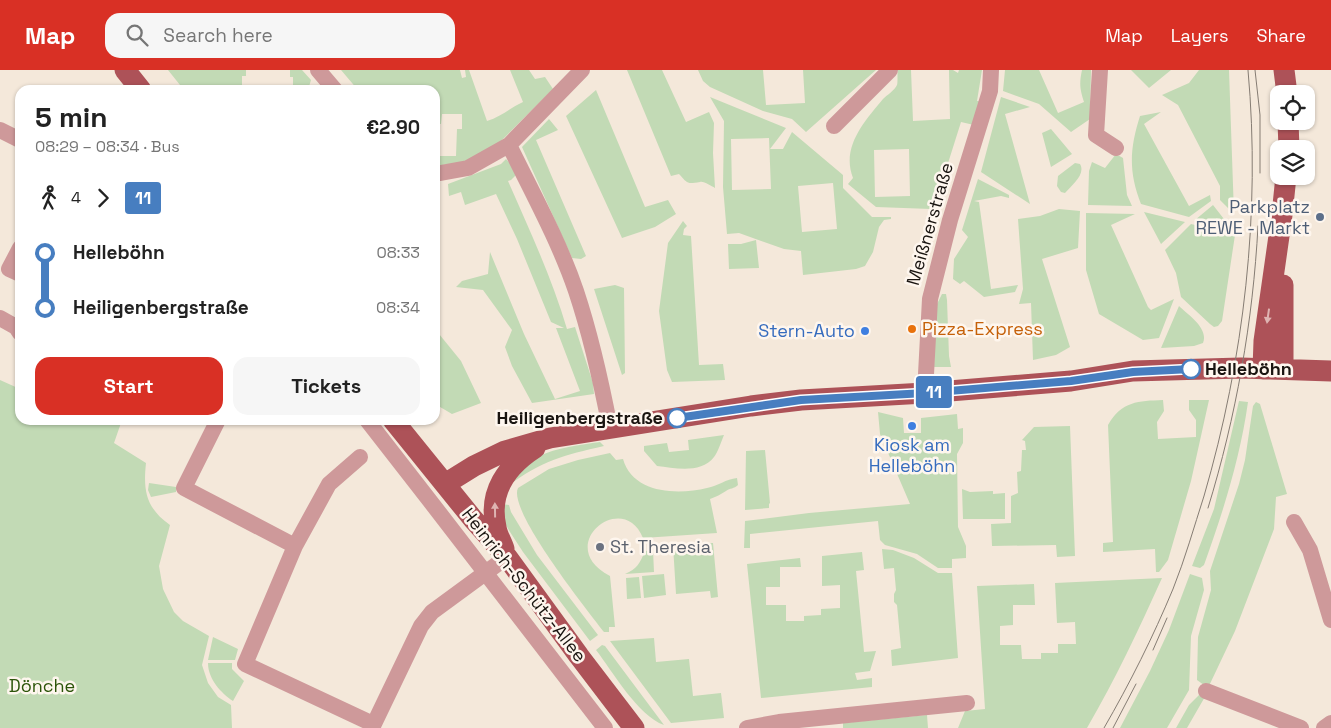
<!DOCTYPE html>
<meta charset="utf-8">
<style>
body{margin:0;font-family:"Space Grotesk",sans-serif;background:#f6f6f6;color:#222;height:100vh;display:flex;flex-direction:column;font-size:19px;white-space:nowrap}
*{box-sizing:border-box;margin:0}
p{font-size:16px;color:#767676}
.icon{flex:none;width:28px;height:28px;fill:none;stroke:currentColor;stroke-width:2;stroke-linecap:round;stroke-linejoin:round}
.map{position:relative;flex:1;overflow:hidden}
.side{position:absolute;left:15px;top:15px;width:425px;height:340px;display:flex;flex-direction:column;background:#fff;border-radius:15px;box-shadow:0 1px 4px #0004}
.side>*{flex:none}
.badge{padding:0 10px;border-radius:4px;font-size:18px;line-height:32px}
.fabs{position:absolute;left:1270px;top:15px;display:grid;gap:10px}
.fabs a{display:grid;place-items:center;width:45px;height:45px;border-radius:10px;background:#fff;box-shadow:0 1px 4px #0004;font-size:25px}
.map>.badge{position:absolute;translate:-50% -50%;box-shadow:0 0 0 2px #fff}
.legs{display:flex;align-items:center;gap:8px;height:55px;padding:0 20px;font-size:16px}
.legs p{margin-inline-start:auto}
.summary{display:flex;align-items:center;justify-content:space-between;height:85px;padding:0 20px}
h1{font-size:28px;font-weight:700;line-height:38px}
.action{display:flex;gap:10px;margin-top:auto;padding:10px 20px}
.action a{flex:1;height:58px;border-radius:15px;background:#d93025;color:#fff;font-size:20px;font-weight:700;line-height:58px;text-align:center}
.action a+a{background:#f6f6f6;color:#222}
ul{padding:0 20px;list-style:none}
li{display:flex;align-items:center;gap:18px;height:55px;font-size:19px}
li i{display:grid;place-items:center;width:8px;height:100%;margin:0 6px;background:currentColor}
li i::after{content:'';width:12px;height:12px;margin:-6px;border:4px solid;border-radius:50%;background:#fff}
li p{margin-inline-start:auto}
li:first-child i{background:linear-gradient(#0000 50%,currentColor 0)}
li:last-child i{background:linear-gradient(currentColor 50%,#0000 0)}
header{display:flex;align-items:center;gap:30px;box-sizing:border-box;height:70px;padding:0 25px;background:#d93025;color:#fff}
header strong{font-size:24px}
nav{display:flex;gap:28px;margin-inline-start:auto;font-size:18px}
.search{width:350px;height:45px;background:#f6f6f6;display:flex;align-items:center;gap:12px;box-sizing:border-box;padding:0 18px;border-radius:15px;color:#767676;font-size:19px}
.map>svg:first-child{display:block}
.green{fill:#c2dab5;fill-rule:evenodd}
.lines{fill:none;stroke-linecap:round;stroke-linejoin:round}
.minor{stroke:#ce999a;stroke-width:16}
.major{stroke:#ad5258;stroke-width:21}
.tram{stroke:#857c73;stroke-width:1}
.oneway{fill:#deb4b2}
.line-1-casing{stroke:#fff;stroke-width:11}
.line-1{stroke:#477ec0;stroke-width:8}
.service-dot{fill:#5c6f8a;stroke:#fef6ee;stroke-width:2}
.food-dot{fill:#e8710a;stroke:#fef6ee;stroke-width:2}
.shop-dot{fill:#3f7fe0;stroke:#fef6ee;stroke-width:2}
.stop-1-dot{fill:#fff;stroke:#477ec0;stroke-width:2.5}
.worship-dot{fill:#6b7280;stroke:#fef6ee;stroke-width:2}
.labels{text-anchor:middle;stroke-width:5;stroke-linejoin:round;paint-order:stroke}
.service-label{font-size:18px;fill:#4e5e75;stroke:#fef6ee;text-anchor:end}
.street-label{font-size:18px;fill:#191410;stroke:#fef6ee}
.food-label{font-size:18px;fill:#c56008;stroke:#fef6ee;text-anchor:start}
.shop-label{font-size:18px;fill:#366cbe;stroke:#fef6ee;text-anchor:end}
.stop-label{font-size:18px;font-weight:bold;fill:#191410;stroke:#fef6ee;text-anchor:start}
.worship-label{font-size:18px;fill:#5b616d;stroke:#fef6ee;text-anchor:start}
.park-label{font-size:18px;fill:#2c5409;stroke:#fef6ee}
</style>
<header>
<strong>Map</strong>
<div class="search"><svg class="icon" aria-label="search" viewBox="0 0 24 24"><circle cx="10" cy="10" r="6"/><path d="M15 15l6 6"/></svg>Search here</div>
<nav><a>Map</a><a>Layers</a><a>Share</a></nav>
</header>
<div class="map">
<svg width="1331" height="658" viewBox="0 0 1331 658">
<rect width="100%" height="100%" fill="#f4e8da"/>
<path class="green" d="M168,0H246V6H242V19L254,20H184Z
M290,0H302L311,10L308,20H293V7H290Z
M341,0H460L462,8L466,7L465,0H469L487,51C501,47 510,38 523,32L510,0H529L535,9L545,7L553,19L498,74L466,92L435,96V86H456L457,59H462V44H442L441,54H435V20H358Z
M627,0H662L686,52L709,42L714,53L713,83L715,118C711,116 704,111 700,112C687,114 688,114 679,104L671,106Z
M698,0H763L766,35L805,33L803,0H876L806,62L792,49L763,41L710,17L703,11Z
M898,0H911L913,51L950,49L949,0H953L958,3L959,0H982L977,31H979L974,55L961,52L937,128L931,139L876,137L848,114L853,108C841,77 864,52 883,29C887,25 895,20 897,15C898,12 897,4 898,0ZM909,79L910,126L875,127L874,80Z
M1005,0H1039L1058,43L1084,32C1080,19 1079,14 1082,0H1091L1090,49L1071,62L1039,34L1003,21Z
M1131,0H1171L1149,18Z
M1199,0H1229L1234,144L1220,130V116L1178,35L1162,25L1189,13Z
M596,20L645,137L668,130L676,144L655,157L622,168L566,46Z
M710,27L786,58L770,79H783L792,62L843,105V118L872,147H891V149L884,150L879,157L873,182L865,196L856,199L803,205L801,181L784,179L739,163L727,164L723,117L724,51ZM769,68L771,119L732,120L731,69ZM833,113L837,159L802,162L798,116Z
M1001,27L1030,37L1005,44L1030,134L981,102Z
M1161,42L1144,54L1189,136L1210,125L1211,131L1189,147L1141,134C1128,101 1130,78 1140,46Z
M549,49L558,60L536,70L586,186L581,189L572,188L522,77Z
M1051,59L1072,84L1051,97L1042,63Z
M1116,84L1123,88L1127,125L1132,136L1088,135L1089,101L1092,92L1105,98Z
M506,89L514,98L516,105L511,110L508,111C529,159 552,208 567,259L575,257L593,313L594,324L532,333L512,296L505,277L512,260L483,220L456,217L462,211L488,204L490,182L524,264L555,329L580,321L556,258H564L551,252L517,169L496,124L465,135L461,122L449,126L448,114L501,94Z
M1075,93L1080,94C1086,104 1072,115 1065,123L1061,122L1057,116L1058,106Z
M978,109L1009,125V128L1001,126L974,131L979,132L991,219L1018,215L1015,222L984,227L964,211L960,214L953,209L954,189L968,167L962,160Z
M1213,135L1231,158L1195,150Z
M1059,139L1080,141L1078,178L1042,189L1070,277L1056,285L1033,290L1031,233L1019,234L1023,219L1018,149L1040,146Z
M1144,142L1185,152L1161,174Z
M1086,143L1135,144L1111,155L1148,237L1151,240L1174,229L1159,268L1143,270L1099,244L1086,200Z
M683,151L687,156L684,159L683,165L691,166L699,295L723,294L725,310L672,312L667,300L659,241L668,173Z
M1191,154L1235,165L1222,251L1218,256L1214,257L1210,254L1181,227L1176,203L1165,180Z
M756,170L759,198L729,199L728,174H741Z
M615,215L624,218L625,303L622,305L594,219Z
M942,224H946L947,230L949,286L951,297H934L936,236Z
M1179,236C1188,245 1209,258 1203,273L1194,276L1161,278Z
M435,259L461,291L481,333L452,344L435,334Z
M0,310L20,319V350H122L114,373L146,393C143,421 146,438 170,455L159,496L163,519L174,542L183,551L209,566L202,595L208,613L218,627L231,635L232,658H0Z
M1163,330L1164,341L1157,352L1158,369L1196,367V350L1189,340V330H1209L1191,411L1168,490L1159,502H1156L1155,479L1103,482V473L1113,472L1108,355C1122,331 1138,331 1163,330Z
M1239,331L1248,332C1240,389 1223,442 1204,495L1200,498L1192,496L1214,439Z
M1256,332L1260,334L1287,424L1276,427L1274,459L1235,561L1208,618L1197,610L1198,567L1211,520L1210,501L1239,414L1245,390L1253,336Z
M878,342L903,348L904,363H921V348L957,344L958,359L963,358V373L957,384L958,457L966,476V488L952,489V498H938L917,484L885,475L880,470L878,451L750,464V478H744L745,451L809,443L910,434L880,364Z
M1070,356L1075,486L1057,487L1056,475L992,476L991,454L1011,453V426L1018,423L1017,402L1021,401L1022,380H1026L1025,371L1022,370L1034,357Z
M724,365C721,372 718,382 714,387C701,404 675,398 657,396L644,381V376L667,373L669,382L689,380L688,370Z
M600,372L604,376C564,385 541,391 508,416L509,409C518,402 528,393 538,387C557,377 580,375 600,372Z
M765,380L770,433L769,434V438L745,440L746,381Z
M610,383L616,390L623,389C633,424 678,425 707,418C718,416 726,409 737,408L738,415C734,419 730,418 726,421C721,424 716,427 710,429L717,463L643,468C623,418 552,476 610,506L615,557H609V562H604C588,541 507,440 518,418L549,399L578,390Z
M149,413L176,417V422L151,427L148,420Z
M962,419L970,422L993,421V424L1005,423V449H963Z
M501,434L509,435L511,442L537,485L598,565L590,571L523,482L510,462L503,450Z
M713,473L718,527L711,528L710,521L676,524L673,475Z
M882,479L893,480L914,488L938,503H952L958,588L892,596L891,580L901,578L897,535L894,532V524L896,520L894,498L884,499Z
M653,480L654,502L625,504C637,499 640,493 645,481Z
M862,482L864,500L856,501L864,582L876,581L870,601L855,603L857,610L872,608V617L761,628L747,494L800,488L801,497H780V517H766V535H786V551H804V546L821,545V539L840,538V515L822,516V486Z
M664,504L666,525L644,528L642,506Z
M1190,504L1202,508L1204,520L1191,566L1189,620L1167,658H1120L1150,601L1169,560Z
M639,507L641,528L627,529L626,508Z
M1162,508C1139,559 1115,610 1087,658H958L965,641L985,639L977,516L1034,514L1035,535H1013V555L1000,556V575H1021L1022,589H1041V583H1058V574H1076L1075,552L1057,553L1055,513Z
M213,567L238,579L235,590H208Z
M654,568L656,592L689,589L693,626L721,623L724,648L671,653L610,571Z
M602,575L605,576L664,655C638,646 613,602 596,580Z
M208,593H232V599L244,611L233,631C221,623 208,609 208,593Z
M1200,624L1206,625L1187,658H1176L1189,635Z
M927,645L928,658H843V653Z"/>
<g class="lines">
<path class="minor" d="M318,0L335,20
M1100,0L1096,65L1116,78
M834,56L890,0
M0,60L20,70
M509,75L582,0
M435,104L468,98L509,75C532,122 559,171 576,221C591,266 601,311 610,358
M20,178L9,199L20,204
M0,248L16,257L20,263
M925,323L930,229L950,150L990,21L991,0
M218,350L184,418L295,476
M367,350C447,452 525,555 605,658
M360,387L329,414L295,476L245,594L373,654
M1294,452L1310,480L1331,550
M1206,621L1301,658
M372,658L421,556L432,542L507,487
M747,658L779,652L967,633
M1324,658L1331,653"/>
<path class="major" d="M125,0L141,20
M1284,0L1287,24
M1288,51L1289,79
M1263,299L1264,271L1282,145L1286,106
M1283,299V215
M393,350L473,449L507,487L579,586L634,658
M445,414L474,396L505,381L550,368L751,336L801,330L925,323L1071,311L1133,301L1241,298L1331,301
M504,479C502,472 497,465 496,457C488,422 507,396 535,378"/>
<path class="tram" d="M1255,0L1260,45V103
M1208,438C1236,347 1253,251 1258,156
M1153,580L1167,548
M1104,658C1130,613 1153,567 1173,519C1185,489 1194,457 1204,426C1244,289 1261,143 1248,0
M1113,658L1136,614"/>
</g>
<defs><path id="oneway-solid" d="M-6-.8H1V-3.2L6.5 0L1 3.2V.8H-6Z" transform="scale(1.25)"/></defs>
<g class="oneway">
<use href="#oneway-solid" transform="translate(1268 246) rotate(98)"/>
<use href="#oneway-solid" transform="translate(495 440) rotate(-91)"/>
</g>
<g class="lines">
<defs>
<path id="line-1" d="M677,348L801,330L925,323L1071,311L1133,302L1191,299"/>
</defs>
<use href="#line-1" class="line-1-casing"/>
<use href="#line-1" class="line-1"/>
</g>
<circle class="service-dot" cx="1320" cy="147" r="5"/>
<circle class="food-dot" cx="912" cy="259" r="5"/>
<g class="shop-dot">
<circle cx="865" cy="261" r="5"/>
<circle cx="912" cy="356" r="5"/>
</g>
<g class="stop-1-dot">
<circle cx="1191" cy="299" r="9"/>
<circle cx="677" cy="348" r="9"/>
</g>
<circle class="worship-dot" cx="600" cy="477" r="5"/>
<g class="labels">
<g class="service-label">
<text x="1310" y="143">Parkplatz<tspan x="1310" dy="21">REWE - Markt</tspan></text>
</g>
<g class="street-label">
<text transform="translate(930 154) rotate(-74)" y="6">Meißnerstraße</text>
<text transform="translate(524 515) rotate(52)" y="6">Heinrich-Schütz-Allee</text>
</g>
<g class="food-label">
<text x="922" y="265">Pizza-Express</text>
</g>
<g class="shop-label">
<text x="855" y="267">Stern-Auto</text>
<text x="912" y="381" text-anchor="middle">Kiosk am<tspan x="912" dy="21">Helleböhn</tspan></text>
</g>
<g class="stop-label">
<text x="1205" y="305">Helleböhn</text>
<text x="663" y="354" text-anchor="end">Heiligenbergstraße</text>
</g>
<g class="worship-label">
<text x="610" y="483">St. Theresia</text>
</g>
<g class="park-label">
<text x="42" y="622">Dönche</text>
</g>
</g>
</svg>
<div class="fabs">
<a><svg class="icon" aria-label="locate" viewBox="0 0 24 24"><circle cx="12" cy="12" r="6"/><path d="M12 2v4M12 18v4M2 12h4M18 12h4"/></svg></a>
<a><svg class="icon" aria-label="layers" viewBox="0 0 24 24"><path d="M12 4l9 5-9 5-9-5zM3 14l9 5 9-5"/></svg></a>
</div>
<b class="badge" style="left:934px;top:322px;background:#477ec0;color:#fff">11</b>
<section class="side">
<div class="summary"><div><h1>5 min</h1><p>08:29 – 08:34 · Bus</p></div><b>€2.90</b></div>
<div class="legs"><svg class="icon" aria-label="walk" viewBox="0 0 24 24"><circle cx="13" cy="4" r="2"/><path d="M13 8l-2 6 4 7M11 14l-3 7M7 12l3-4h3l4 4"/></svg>4<svg class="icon" aria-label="forward" viewBox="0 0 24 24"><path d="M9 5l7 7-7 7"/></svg><b class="badge" style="background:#477ec0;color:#fff">11</b></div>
<ul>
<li><i style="color:#477ec0"></i><b>Helleböhn</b><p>08:33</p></li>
<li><i style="color:#477ec0"></i><b>Heiligenbergstraße</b><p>08:34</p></li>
</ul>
<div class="action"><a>Start</a><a>Tickets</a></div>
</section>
</div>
